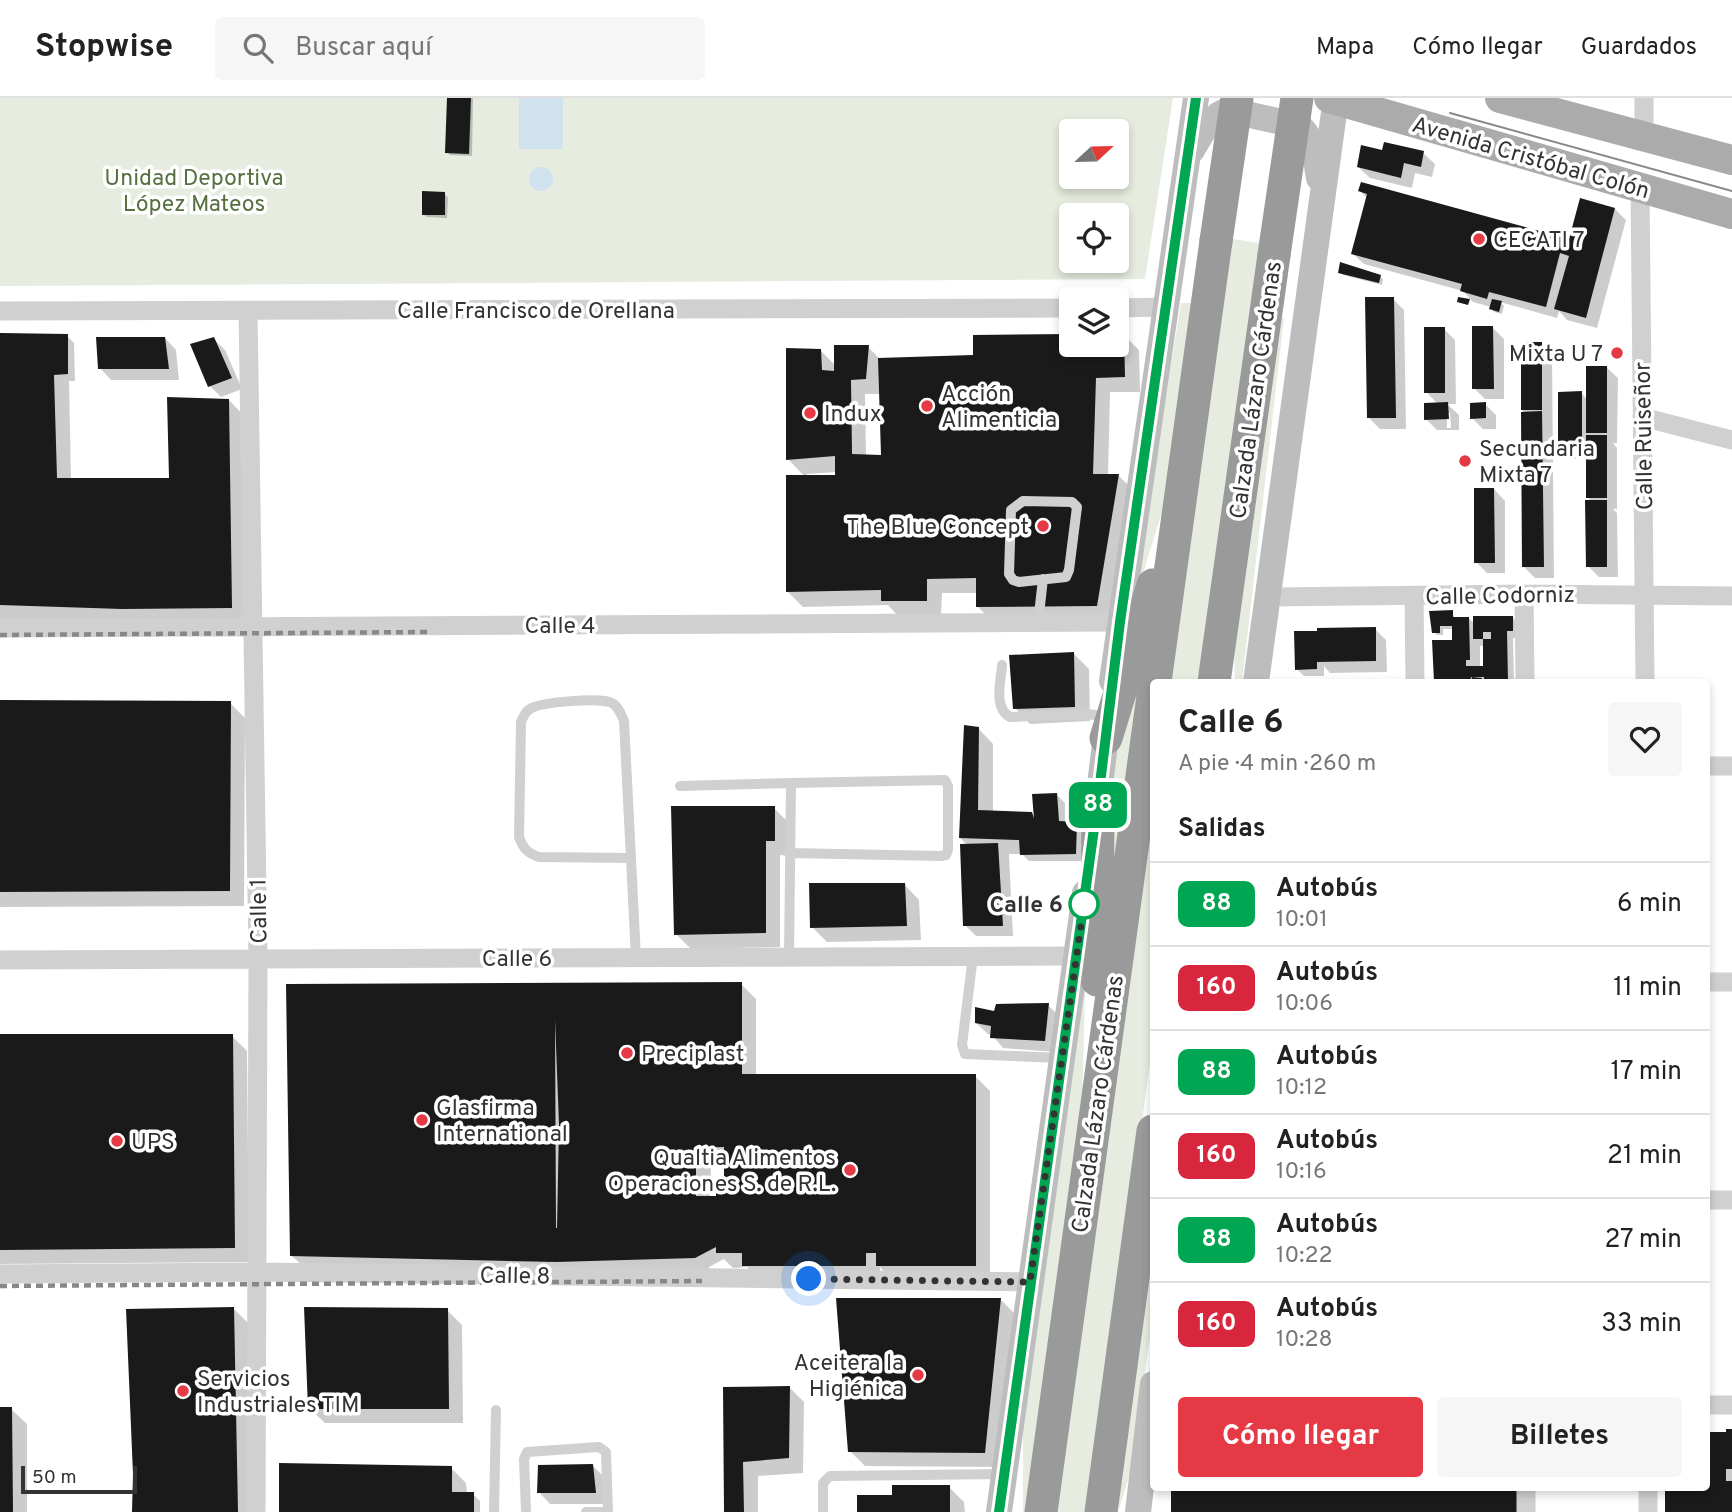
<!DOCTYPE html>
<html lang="es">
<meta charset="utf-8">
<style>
body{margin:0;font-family:Overpass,sans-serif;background:#f6f6f6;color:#222;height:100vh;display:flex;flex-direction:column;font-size:26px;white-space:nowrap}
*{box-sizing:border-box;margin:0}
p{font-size:23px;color:#767676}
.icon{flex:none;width:38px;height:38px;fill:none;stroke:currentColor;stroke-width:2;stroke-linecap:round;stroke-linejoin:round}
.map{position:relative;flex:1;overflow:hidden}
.side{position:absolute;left:1150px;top:581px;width:560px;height:812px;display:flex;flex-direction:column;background:#fff;border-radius:7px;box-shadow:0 4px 10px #0003}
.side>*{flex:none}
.badge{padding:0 14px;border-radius:10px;font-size:24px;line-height:46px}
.needle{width:46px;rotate:68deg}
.controls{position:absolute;left:1059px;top:21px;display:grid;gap:14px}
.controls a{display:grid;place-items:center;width:70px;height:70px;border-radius:7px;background:#fff;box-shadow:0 4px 10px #0003;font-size:35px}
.scale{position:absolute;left:21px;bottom:18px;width:116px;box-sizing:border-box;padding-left:7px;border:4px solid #333;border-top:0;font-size:19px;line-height:24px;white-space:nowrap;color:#333;-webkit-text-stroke:5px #fff;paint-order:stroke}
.you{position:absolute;width:35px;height:35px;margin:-18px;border:5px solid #fff;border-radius:50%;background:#1a73e8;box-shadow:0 0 0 10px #1a73e833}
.map>.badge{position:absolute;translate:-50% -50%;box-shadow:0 0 0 4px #fff}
h2{padding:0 28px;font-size:26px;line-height:63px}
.round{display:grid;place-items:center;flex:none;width:74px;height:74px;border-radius:7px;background:#f6f6f6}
.head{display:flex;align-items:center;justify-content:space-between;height:119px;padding:0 28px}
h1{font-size:33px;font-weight:700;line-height:52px}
.action{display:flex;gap:14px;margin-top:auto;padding:14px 28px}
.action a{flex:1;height:80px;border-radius:7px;background:#e63946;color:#fff;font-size:28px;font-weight:700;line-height:80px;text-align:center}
.action a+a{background:#f6f6f6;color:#222}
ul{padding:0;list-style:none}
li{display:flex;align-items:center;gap:21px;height:84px;padding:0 28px;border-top:2px solid #e0e0e0}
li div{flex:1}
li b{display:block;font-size:26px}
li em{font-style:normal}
li .badge{min-width:77px;font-weight:700;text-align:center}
header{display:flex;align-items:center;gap:42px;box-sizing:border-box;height:98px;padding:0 35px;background:#fff;border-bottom:2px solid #e0e0e0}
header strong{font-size:33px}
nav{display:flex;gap:38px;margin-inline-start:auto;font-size:24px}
.search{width:490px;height:63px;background:#f6f6f6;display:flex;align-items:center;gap:18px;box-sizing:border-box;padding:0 24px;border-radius:7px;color:#767676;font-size:26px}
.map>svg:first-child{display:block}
.green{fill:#e6ecdf;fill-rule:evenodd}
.water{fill:#cfe2ee}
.shadow{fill:#0003;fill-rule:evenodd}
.building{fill:#1a1a1a;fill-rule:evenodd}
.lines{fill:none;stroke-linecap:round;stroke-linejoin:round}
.service{stroke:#d0d0d0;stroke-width:10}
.minor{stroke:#d0d0d0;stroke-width:19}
.secondary{stroke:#bdbdbd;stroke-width:26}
.primary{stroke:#ababab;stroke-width:30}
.motorway{stroke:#9a9a9a;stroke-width:33}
.tram{stroke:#888;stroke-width:2}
.rail{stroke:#888;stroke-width:4.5;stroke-dasharray:7 5;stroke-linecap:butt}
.motorway-bridge{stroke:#9a9a9a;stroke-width:33}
.line-casing{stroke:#fff;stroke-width:16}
.line{stroke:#00a651;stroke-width:10}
.walk{stroke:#333;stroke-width:7;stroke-dasharray:0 12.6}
.poi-dot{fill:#e63946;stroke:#fff;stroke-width:2.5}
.stop-dot{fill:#fff;stroke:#00a651;stroke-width:3.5}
.labels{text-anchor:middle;stroke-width:7;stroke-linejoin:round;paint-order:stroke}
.street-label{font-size:23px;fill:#333;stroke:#fff}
.park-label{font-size:23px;fill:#56703f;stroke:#fff}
.poi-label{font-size:23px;fill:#333;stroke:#fff;text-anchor:start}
.stop-label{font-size:23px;font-weight:bold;fill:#333;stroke:#fff;text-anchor:end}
</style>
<header>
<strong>Stopwise</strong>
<div class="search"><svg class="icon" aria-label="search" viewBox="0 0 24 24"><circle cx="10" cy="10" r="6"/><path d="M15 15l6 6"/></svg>Buscar aquí</div>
<nav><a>Mapa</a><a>Cómo llegar</a><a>Guardados</a></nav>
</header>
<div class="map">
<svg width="1732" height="1414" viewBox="0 0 1732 1414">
<rect width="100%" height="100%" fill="#fff"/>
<path class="green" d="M0,0H1173L1145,181L0,188ZM1071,33H1116V79H1071ZM1071,117H1116V163H1071Z
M1228,140L1264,146L1203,584H1166Z
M1181,205H1194L1170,388L1131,514Z
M1273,216L1284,220L1242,584H1235L1233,512Z
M1159,498L1100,879L1111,648Z
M1153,678V943L1088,1414H1051Z
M1086,858L1082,1009L1028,1414H1023V1285Z
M1153,1072V1220L1129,1379L1118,1414Z"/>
<path class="water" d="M519,0H563V51H519Z
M529 81a12 12 0 1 1 24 0a12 12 0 1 1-24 0Z"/>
<path class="shadow" d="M449,0H473L472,58L450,57L447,54Z
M1383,54L1423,55L1435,66L1432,79L1415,75L1412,90L1370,80L1358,69Z
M1360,93L1570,143L1615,111L1626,122L1597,230L1567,222L1559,213L1557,220L1500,204L1504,208L1502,216L1494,214L1491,209L1473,204L1463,193L1364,166L1352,155L1367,100Z
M444,96L448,99L447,120L427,119L423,116Z
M1340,174L1380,178L1383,181L1382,187L1343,177Z
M1393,201L1404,212L1406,331H1380L1369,320Z
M1493,230L1504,241V301H1485L1474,290Z
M1444,231L1455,242L1456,306H1447L1459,317V332H1437L1426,321L1438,306L1426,294ZM1447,315H1450L1451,330H1447Z
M0,236L67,238L74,245L75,283H69L71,382H171L229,302L244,318L247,525L0,521Z
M1124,237L1139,252L1140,294H1110L1108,378H1119L1134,393L1112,522L993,524L978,509V495H942L941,517L898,518L888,507L803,509L788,494L805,379L788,361L820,252L836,268L868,249L880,261L975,258L1071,238V247H1116ZM865,296H881L883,358H866ZM837,374V379H807V376Z
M165,240L176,252L179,282H111L100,270Z
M214,241L225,252L242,291L221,299L210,288Z
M1522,246H1541L1552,257L1554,480H1535L1524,469Z
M1606,269L1618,280L1617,345H1613L1617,350V411H1613L1617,415L1618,479H1599L1588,468L1592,404L1588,400L1587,361H1571L1560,350L1581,295L1588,302Z
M1485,306L1496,317V331H1483L1472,320Z
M1494,391L1505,403V475H1487L1476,464Z
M1452,514L1455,521L1468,520L1475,526L1512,519L1520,527V540H1513L1514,584H1436L1434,563L1454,543V531H1443V537H1437L1434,534ZM1480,548H1485V572L1480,569Z
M1375,531L1386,542L1387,574L1330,575L1324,568V578H1304L1297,571Z
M1074,556L1089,571L1090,623L1030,626L1015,610Z
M0,604L230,605L245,620L244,808L0,809Z
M978,630L993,646V714L1031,715L1035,719L1057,697L1068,708L1069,725L1076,726L1087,737L1082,763H1029L1022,756H1009L1013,838H976L965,827L968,748L960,740Z
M774,710L789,725V758L780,757V849L691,851L676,836Z
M904,786L919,802L921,842L827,844L812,829Z
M741,886L756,901V978H975L990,993V1182H893L880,1169V1182H759L747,1169L733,1170L724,1161L709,1169V1174L307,1172L291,1157L288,888ZM726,1064V1097L710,1100L711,1065Z
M1048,907L1059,918L1055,954L1003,950L992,937L988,936L976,925L995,915Z
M0,938H232L247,953L249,1164L0,1166Z
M1000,1201L1016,1217L999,1369L865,1368L850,1353Z
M233,1210L249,1226L252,1414H134Z
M447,1212L462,1227L463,1325H325L309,1310Z
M789,1289L804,1304L803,1375L758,1378V1414H726L724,1290Z
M0,1311H11L27,1326V1414H0Z
M1732,1334V1414H1667L1666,1390H1706V1335Z
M593,1368L604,1379L606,1406H550L539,1394Z
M451,1370L466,1385L467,1396H473L480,1403V1414H281Z
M949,1389L964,1404L965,1414H859L894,1398Z
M1173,1390H1535L1173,1414Z"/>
<path class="building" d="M447,0H471L469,56L445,55Z
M1384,44L1424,53L1421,69L1404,65L1401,80L1357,69L1361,47L1382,52Z
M1361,84L1569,141L1580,100L1615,110L1586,220L1554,211L1569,158L1560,155L1546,209L1489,194L1487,201L1460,193L1462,186L1351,156L1367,96L1358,93Z
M422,93L445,94V117H422Z
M1340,164L1381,177L1379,185L1338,175Z
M1365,199H1394L1396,320H1367Z
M1458,199L1470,201L1468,207L1457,204Z
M1492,201L1502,203L1499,214L1489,211Z
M1472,228H1493L1494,291H1472Z
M1424,229H1445V295H1424Z
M0,235L68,236V276L54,277L57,380H169L167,299L229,301L232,510L122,511L0,507Z
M1116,235H1124L1125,279L1096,280L1093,376H1119L1097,508L976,509V480L927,481V503H881V492L786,494V377H835V358L786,362V250L821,251L822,272L834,273V247H869L866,281L851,282L852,356L881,357L878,260L973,257V237L1071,236V247H1116Z
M96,239H165L169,271H98Z
M214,239L232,280L208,289L190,246Z
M1521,244H1542V312H1521Z
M1586,268H1607V335H1586Z
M1582,293V350H1558V294Z
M1448,304L1449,321L1424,322V305Z
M1486,304V320L1470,321V305Z
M1542,313L1544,469H1522L1521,314Z
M1586,337H1607V400H1586Z
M1474,390H1494L1495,465H1474Z
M1585,402H1607V469H1586Z
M1453,512V519H1469L1470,562H1466V568H1483V541H1473V518H1513V533H1507L1508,584H1484V579H1471L1470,584H1434L1432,542H1452V528H1440V535H1432L1429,513ZM1483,534H1491V541H1483Z
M1376,529V563L1317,564V571L1295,572L1294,533H1317V530Z
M1074,554L1075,609L1013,611L1009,557Z
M1472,579L1482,580L1481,584H1471Z
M0,602L231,603L230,793L0,794Z
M964,627L979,629L978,712L1032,714L1034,721L1032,696L1057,695L1059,723L1077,724L1076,756L1020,757L1019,742L959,740Z
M671,708H775V743H766V835L674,837Z
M998,745L1003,828H963L960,746Z
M809,785H905L907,828L810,830Z
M742,884V976H976V1168H876V1155H866V1168H742V1155H716V1149L695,1160L556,1164L290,1158L286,886ZM555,921L559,1027L557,1130H556ZM724,1049V1096L716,1095V1098H696V1050Z
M1049,905L1045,943L990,940L991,928L975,925V909L994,913L996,906Z
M0,936H233L235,1150L0,1152Z
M836,1200H1001L985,1355L848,1354Z
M234,1209L238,1414H132L133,1376L126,1211Z
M304,1209L448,1210L449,1311H308Z
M790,1288L789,1360L743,1364L744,1414H724L723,1289Z
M0,1309H12L13,1414H0Z
M1726,1331H1732V1371H1726V1383H1732V1414H1665V1390H1706V1334H1726Z
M279,1365L452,1368V1394H474V1414H279Z
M593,1366L596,1395H537L538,1367Z
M892,1387H950V1414H857V1397H892Z
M1171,1390H1521V1414H1171Z"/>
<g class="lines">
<path class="service" d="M1023,403L1072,404L1077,409L1069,472L1066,479L1019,484L1013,482L1009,476L1011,412Z
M1038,525L1043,481
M1002,567C1001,583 993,610 1010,619L1085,616L1108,618
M680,688L791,685L789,859
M789,755L941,758L946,757L948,752V688L945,682L791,685
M631,760L539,759C527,755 523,750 519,739L521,624C523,619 526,613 530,611C540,604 602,599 612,605C618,608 621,616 624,623L636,860
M973,858L962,947L965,956L1061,960
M494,1414L496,1312
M526,1414L524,1361L527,1354L599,1349L606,1354L608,1414
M586,1414H608
M823,1414V1385L830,1378L1003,1376"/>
<path class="minor" d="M1644,0V38
M1640,91L1645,584
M1116,210L1166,209
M0,213L1071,210
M248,213L258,861L256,1414
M1642,319L1732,342
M1524,496L1525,584
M1414,498L1415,584
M1268,499L1524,496L1732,498
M0,530L1120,524
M1706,668H1732
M0,862L1077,858
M1706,884H1732
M1706,1102H1732
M0,1176L257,1174L1030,1184
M1706,1307H1732
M1648,1390V1414
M1526,1414V1390"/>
<path class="secondary" d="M1192,52C1201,37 1211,16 1229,12L1299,28C1314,40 1316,62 1319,80
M1112,583L1196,0
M1256,584L1336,0
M1096,719L1108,622
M999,1414L1085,795
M1138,1414L1153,1286"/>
<path class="primary" d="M1329,0L1732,116
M1500,0L1732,62"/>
<path class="motorway" d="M1155,584L1216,143
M1214,584L1274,157
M1106,640L1153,487
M1097,882L1098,702
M1041,1414L1153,598
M1101,1414L1153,1033"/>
<path class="tram" d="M1450,15L1732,93"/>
<path class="rail" d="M0,537L430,534
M0,1188L702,1183"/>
<path class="motorway-bridge" d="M1216,143L1237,0
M1274,157L1297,0"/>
</g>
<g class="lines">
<defs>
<path id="line" d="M999,1414L1098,702L1120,524L1196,0"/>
</defs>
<use href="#line" class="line-casing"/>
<use href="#line" class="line"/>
<path class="walk" d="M809,1181L1030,1184L1084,806"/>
</g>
<g class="poi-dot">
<circle cx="1479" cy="141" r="7"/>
<circle cx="1617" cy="255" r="7"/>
<circle cx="927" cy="308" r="7"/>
<circle cx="810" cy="315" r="7"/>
<circle cx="1465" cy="363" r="7"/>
<circle cx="1043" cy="428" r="7"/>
<circle cx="627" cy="955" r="7"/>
<circle cx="422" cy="1022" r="7"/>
<circle cx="117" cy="1043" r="7"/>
<circle cx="850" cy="1072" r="7"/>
<circle cx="918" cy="1277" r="7"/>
<circle cx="183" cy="1293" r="7"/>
</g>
<circle class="stop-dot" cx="1084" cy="806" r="14"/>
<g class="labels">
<g class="street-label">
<text transform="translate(1531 59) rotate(16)" y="8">Avenida Cristóbal Colón</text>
<text x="536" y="220">Calle Francisco de Orellana</text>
<text transform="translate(1255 292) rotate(-82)" y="8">Calzada Lázaro Cárdenas</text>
<text transform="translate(1643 338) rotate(-91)" y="8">Calle Ruiseñor</text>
<text transform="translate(1500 497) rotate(-1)" y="8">Calle Codorniz</text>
<text x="560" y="535">Calle 4</text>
<text transform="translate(258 813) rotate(-91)" y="8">Calle 1</text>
<text x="517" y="868">Calle 6</text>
<text transform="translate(1097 1006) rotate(-82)" y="8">Calzada Lázaro Cárdenas</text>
<text transform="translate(515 1177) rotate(1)" y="8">Calle 8</text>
</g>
<g class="park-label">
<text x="194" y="87">Unidad Deportiva<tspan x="194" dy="26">López Mateos</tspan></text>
</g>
<g class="poi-label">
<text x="1493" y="149">CECATI 7</text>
<text x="1603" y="263" text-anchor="end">Mixta U 7</text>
<text x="941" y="303">Acción<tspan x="941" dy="26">Alimenticia</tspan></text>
<text x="824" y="323">Indux</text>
<text x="1479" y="358">Secundaria<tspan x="1479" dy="26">Mixta 7</tspan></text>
<text x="1029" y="436" text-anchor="end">The Blue Concept</text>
<text x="641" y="963">Preciplast</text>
<text x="436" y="1017">Glasfirma<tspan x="436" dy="26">International</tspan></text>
<text x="131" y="1051">UPS</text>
<text x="836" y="1067" text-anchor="end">Qualtia Alimentos<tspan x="836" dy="26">Operaciones S. de R.L.</tspan></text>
<text x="904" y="1272" text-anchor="end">Aceitera la<tspan x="904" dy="26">Higiénica</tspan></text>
<text x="197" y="1288">Servicios<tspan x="197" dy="26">Industriales TIM</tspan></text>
</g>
<g class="stop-label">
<text x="1063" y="814">Calle 6</text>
</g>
</g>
</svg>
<div class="controls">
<a><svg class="needle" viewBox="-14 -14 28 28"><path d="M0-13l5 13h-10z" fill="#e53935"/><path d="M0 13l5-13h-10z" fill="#767676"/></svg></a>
<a><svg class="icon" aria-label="locate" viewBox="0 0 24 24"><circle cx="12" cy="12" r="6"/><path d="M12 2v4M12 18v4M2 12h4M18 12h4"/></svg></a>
<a><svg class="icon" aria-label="layers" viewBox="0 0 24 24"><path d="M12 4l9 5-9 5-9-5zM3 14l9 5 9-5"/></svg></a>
</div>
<div class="scale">50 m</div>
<div class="you" style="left:809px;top:1181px"></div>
<b class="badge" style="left:1098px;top:707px;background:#00a651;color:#fff">88</b>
<section class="side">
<div class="head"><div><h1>Calle 6</h1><p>A pie · 4 min · 260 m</p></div><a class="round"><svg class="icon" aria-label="heart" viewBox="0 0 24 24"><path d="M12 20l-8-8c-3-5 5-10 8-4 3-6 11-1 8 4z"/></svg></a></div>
<h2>Salidas</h2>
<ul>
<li><span class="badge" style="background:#00a651;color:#fff">88</span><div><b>Autobús</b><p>10:01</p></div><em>6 min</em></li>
<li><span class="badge" style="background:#d7263d;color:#fff">160</span><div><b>Autobús</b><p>10:06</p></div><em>11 min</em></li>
<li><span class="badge" style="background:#00a651;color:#fff">88</span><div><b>Autobús</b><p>10:12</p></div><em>17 min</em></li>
<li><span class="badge" style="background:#d7263d;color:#fff">160</span><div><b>Autobús</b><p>10:16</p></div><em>21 min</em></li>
<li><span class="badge" style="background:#00a651;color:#fff">88</span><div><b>Autobús</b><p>10:22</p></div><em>27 min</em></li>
<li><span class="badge" style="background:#d7263d;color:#fff">160</span><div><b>Autobús</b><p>10:28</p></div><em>33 min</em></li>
</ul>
<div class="action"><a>Cómo llegar</a><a>Billetes</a></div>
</section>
</div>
